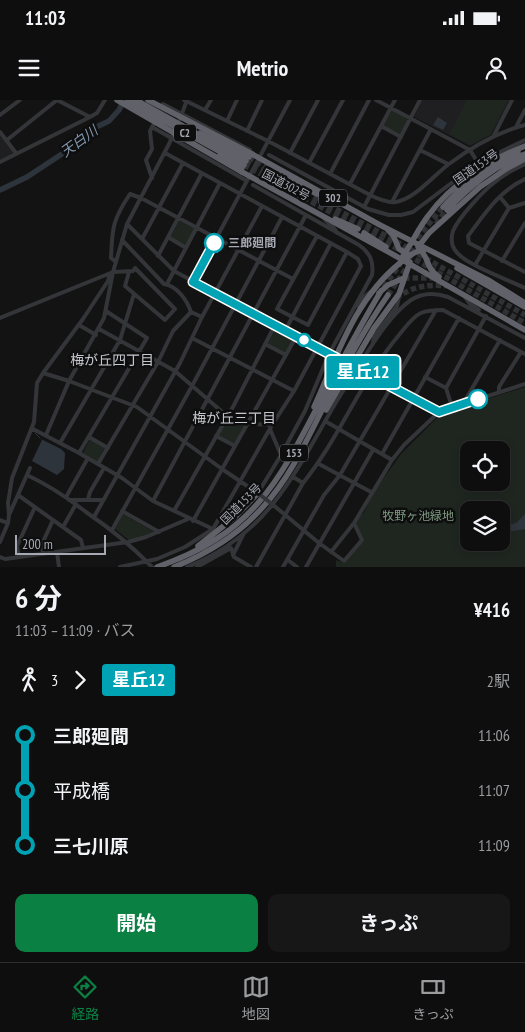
<!DOCTYPE html>
<html lang="ja">
<meta charset="utf-8">
<style>
body{margin:0;font-family:"PT Sans Narrow","Noto Sans JP",sans-serif;background:#171718;color:#f1f3f6;height:100vh;display:flex;flex-direction:column;font-size:19px;white-space:nowrap}
*{box-sizing:border-box;margin:0}
p{font-size:16px;color:#9b9c9e}
.icon{flex:none;width:28px;height:28px;fill:none;stroke:currentColor;stroke-width:2;stroke-linecap:round;stroke-linejoin:round}
.map{position:relative;height:467px;overflow:hidden}
.drawer{display:flex;flex-direction:column;background:#0e0e0f;flex:1}
.drawer>*{flex:none}
.badge{padding:0 10px;border-radius:4px;font-size:18px;line-height:32px}
.buttons{position:absolute;left:460px;top:341px;display:grid;gap:10px}
.buttons a{display:grid;place-items:center;width:50px;height:50px;border-radius:10px;background:#0e0e0f;box-shadow:0 2px 8px #0003,0 0 0 1px #2e2e2f;font-size:25px}
.scale{position:absolute;left:15px;bottom:12px;width:91px;box-sizing:border-box;padding-left:5px;border:2px solid #a6a9b3;border-top:0;font-size:14px;line-height:18px;white-space:nowrap;color:#a6a9b3;-webkit-text-stroke:4px #0e0e0f;paint-order:stroke}
.map>.badge{position:absolute;translate:-50% -50%;box-shadow:0 0 0 2px #fff}
.legs{display:flex;align-items:center;gap:8px;height:55px;padding:0 15px;font-size:16px}
.legs p{margin-inline-start:auto}
.overview{display:flex;align-items:center;justify-content:space-between;height:85px;padding:0 15px}
h1{font-size:28px;font-weight:700;line-height:38px}
.action{display:flex;gap:10px;margin-top:auto;padding:10px 15px}
.action a{flex:1;height:58px;border-radius:10px;background:#0b8043;color:#fff;font-size:20px;font-weight:700;line-height:58px;text-align:center}
.action a+a{background:#171718;color:#f1f3f6}
ul{padding:0 15px;list-style:none}
li{display:flex;align-items:center;gap:18px;height:55px;font-size:19px}
li i{display:grid;place-items:center;width:8px;height:100%;margin:0 6px;background:currentColor}
li i::after{content:'';width:12px;height:12px;margin:-6px;border:4px solid;border-radius:50%;background:#0e0e0f}
li p{margin-inline-start:auto}
li:first-child i{background:linear-gradient(#0000 50%,currentColor 0)}
li:last-child i{background:linear-gradient(currentColor 50%,#0000 0)}
.status{display:flex;justify-content:space-between;align-items:center;height:35px;padding:0 25px;background:#0e0e0f;direction:ltr}
.status svg{height:14px;fill:currentColor}
header{display:flex;justify-content:space-between;align-items:center;height:65px;padding:0 15px;background:#0e0e0f;font-size:22px;font-weight:700}
.tabs{display:flex;justify-content:space-around;align-items:center;height:70px;border-top:1px solid #2e2e2f;background:#0e0e0f;font-size:14px;color:#9b9c9e}
.tabs a{display:grid;justify-items:center;gap:2px}
.tabs .active{color:#0b8043}
.map>svg:first-child{display:block}
.built{fill:#1f1f21}
.green{fill:#1f2620;fill-rule:evenodd}
.water{fill:#2e343b}
.lines{fill:none;stroke-linecap:round;stroke-linejoin:round}
.stream{stroke:#2e343b;stroke-width:1}
.river{stroke:#2e343b;stroke-width:5.5}
.highway-tunnel{stroke:#303134;stroke-width:5.5;stroke-dasharray:5.5 3;stroke-linecap:butt}
.minor{stroke:#343538;stroke-width:4}
.highway{stroke:#616269;stroke-width:5.5}
.minor-bridge{stroke:#343538;stroke-width:4}
.highway-bridge{stroke:#616269;stroke-width:5.5}
.line-1-casing{stroke:#fff;stroke-width:11}
.line-1{stroke:#00a3b4;stroke-width:8}
.stop-1-dot{fill:#fff;stroke:#00a3b4;stroke-width:2.5}
.labels{text-anchor:middle;stroke-width:5;stroke-linejoin:round;paint-order:stroke}
.shield{fill:#0e0e0f;stroke:#787a82;stroke-width:1}
.shield-label{font-size:11px;font-weight:bold;fill:#a6a9b3}
.street-label{font-size:12px;fill:#a6a9b3;stroke:#0e0e0f}
.stop-label{font-size:12px;font-weight:bold;fill:#a6a9b3;stroke:#0e0e0f;text-anchor:start}
.park-label{font-size:12px;fill:#7f9b82;stroke:#0e0e0f}
.water-label{font-size:14px;font-style:italic;fill:#8195aa;stroke:#0e0e0f}
.neighbourhood-label{font-size:14px;fill:#c6c8cf;stroke:#0e0e0f}
</style>
<div class="status"><b>11:03</b><svg viewBox="0 0 49 12"><path d="M0 12V9h3v3zM5 12V6h3v6zM10 12V3h3v9zM15 12V0h3v12zM26 1h20v11H26zM47 4h2v5h-2z"/></svg></div>
<header><svg class="icon" aria-label="menu" viewBox="0 0 24 24"><path d="M4 6h16M4 12h16M4 18h16"/></svg>Metrio<svg class="icon" aria-label="person" viewBox="0 0 24 24"><circle cx="12" cy="8" r="4"/><path d="M4 21q1-7 8-7t8 7"/></svg></header>
<div class="map">
<svg width="525" height="467" viewBox="0 0 525 467">
<rect width="100%" height="100%" fill="#131314"/>
<path class="built" d="M422,0H510L491,35L470,46L414,17Z
M0,35L14,52L13,54L0,60Z"/>
<path class="green" d="M467,0H508L490,35L470,45L451,35L450,33Z
M392,10L409,20L399,35L383,26Z
M179,121L195,129L186,146L170,138Z
M276,228L295,238L286,254L267,245Z
M525,287V467H336V460L344,463L363,440L356,423L361,413L363,414L373,393L401,354L441,314ZM469,350H501V382H469ZM469,410H501V442H469Z
M227,319L246,325L235,345L217,335Z
M90,339L105,347L98,362L83,353Z
M123,414L154,432L130,441L115,429Z"/>
<path class="water" d="M438,17L447,23L443,30L433,25Z
M41,339L61,349L65,353L64,369L57,375L32,361L42,340Z
M525,414V429L501,433V427L516,423Z"/>
<g class="lines">
<path class="stream" d="M35,333L40,338"/>
<path class="river" d="M0,90L27,77L74,46L88,31L109,21L119,10L124,0"/>
<path class="highway-tunnel" d="M249,57L280,74
M246,61L390,138L525,215
M244,65L389,144L525,223
M436,124L447,110
M417,138L443,107
M404,178H434
M384,187L400,164
M388,195L407,167
M396,198C413,186 428,184 449,186"/>
<path class="minor" d="M57,0L90,17
M184,0L268,41L370,95C378,99 387,103 396,102C415,99 434,75 449,64C472,47 498,32 525,25
M376,0L470,50L478,63
M163,4L250,50
M205,10L211,0
M0,15L20,0
M180,19L187,0
M227,21L237,0
M381,26L401,37
M152,27L247,81
M516,27L525,10
M247,31L262,0
M0,32L16,53
M493,37L512,0
M7,40L57,0
M420,50L448,64
M290,53L318,0
M269,55L368,109L389,115H401L413,112L478,63L525,40
M0,62L90,17L97,13L105,0
M309,63L343,0
M525,64C514,69 504,74 495,82C483,91 459,117 453,131C451,137 451,145 455,150C463,164 509,180 525,188
M330,74L369,0
M152,78L146,60L152,49L150,31L156,20
M525,79C499,91 484,115 468,136L469,143L525,172
M350,84L395,0
M253,85L359,145C370,153 374,161 372,175L329,254L305,311L281,355
M500,97L509,108L525,103
M392,102L431,29
M364,107L420,0
M323,117C327,124 334,125 337,133
M127,124L174,171L329,254
M317,136L277,209L308,225L347,152
M168,137L186,148
M142,139L183,63
M122,140L164,184C177,186 187,200 191,212L202,217
M158,156L202,73
M115,161L111,158C112,128 113,119 130,94L141,98L293,179
M502,161L525,123
M475,165L509,108
M193,182L290,0
M167,184L220,83
M465,197L470,204L479,210
M358,206L364,197L370,192
M0,218L113,172L133,171L135,168L175,209L165,220L125,186L129,172
M79,225L96,235
M99,229L175,271L235,323L272,325
M285,231L331,143
M192,238L294,291
M373,242L374,236L397,206L399,197
M265,244L286,255
M356,268L439,312L525,284
M43,273L69,281L137,307L222,369L259,394
M425,277L446,288
M499,292V287L521,252
M467,302L466,299L500,240
M452,307L446,288L486,216
M325,321L392,360
M33,329L79,353L122,378L153,401L213,429
M46,335L69,281L104,218L113,172L127,124L169,44L177,25
M216,336L235,346
M89,337L108,348
M60,343L120,240L134,194
M79,353L147,238L106,211
M382,354L459,218
M98,364L158,262L173,231L191,212
M319,364L371,392
M27,375C48,385 68,398 86,412C111,429 131,445 152,467
M303,383C340,337 361,280 399,235C405,228 412,217 421,213C428,210 436,210 443,210L525,254
M258,393L281,355L270,329
M18,395L81,440L83,448
M66,397L88,358
M88,399L90,392L104,368
M69,400H103
M153,401L306,115
M272,404L319,443L344,461L362,440L354,423
M122,411L159,432
M174,411L234,305L275,225
M9,415L8,403L12,378L34,322L37,283L43,273L83,219L108,181L110,174
M94,417L180,263L202,217L262,106
M0,420L8,423
M193,421L296,237
M63,427L76,404
M112,430L192,286L282,117
M0,442L8,423L9,415L30,368
M231,448L234,457L251,467
M57,452L59,467
M331,452L354,423L392,360L404,345L439,312
M43,454L42,444L53,420
M233,455L244,433
M0,457L5,459L128,442L146,437L188,419
M19,457L17,446L35,407
M288,460L297,467
M120,467L157,459L185,447L213,429L272,325L294,291L361,166L358,159L347,152L165,53
M187,467C220,454 250,432 272,405C297,374 315,338 335,304C344,289 354,274 363,259C375,240 393,212 411,200C422,193 436,193 448,197L525,238
M197,467L231,448
M256,467L303,383L293,377
M283,467L324,395L340,375L436,210
M306,467L373,350"/>
<path class="highway" d="M200,33L249,57
M252,54L380,125L490,181L525,203
M220,55L242,68
M242,72L394,155L525,230
M280,74L317,94
M443,107C464,84 489,64 518,52
M447,110C470,86 494,66 525,54
M335,119L358,129
M388,130L393,135L399,149L408,154
M364,133L386,147
M418,147L429,133L480,87L506,69L525,59
M420,149C430,160 425,167 439,177
M401,159C411,145 418,129 428,116C451,84 489,60 525,46
M457,168L525,207
M379,193L388,185L404,178
M314,307C337,256 355,199 400,163C408,157 416,150 426,149
M326,310L374,228L399,194L410,162
M198,446L235,417L258,393
M157,467C253,434 278,383 322,298C341,262 360,226 381,191
M174,467C207,454 238,435 262,408C289,379 306,342 323,308C343,269 363,231 388,195"/>
<path class="minor-bridge" d="M330,254L356,268
M259,394L272,404"/>
<path class="highway-bridge" d="M117,0L242,72
M127,0L244,65
M136,0L246,61
M148,0L252,54"/>
</g>
<g class="lines">
<defs>
<path id="line-1" d="M214,143L193,182L439,312L478,299"/>
</defs>
<use href="#line-1" class="line-1-casing"/>
<use href="#line-1" class="line-1"/>
</g>
<g class="stop-1-dot">
<circle cx="214" cy="143" r="9"/>
<circle cx="304" cy="240" r="6"/>
<circle cx="478" cy="299" r="9"/>
</g>
<g class="labels">
<g class="shield">
<rect x="174" y="24.5" width="22" height="17" rx="4"/>
<rect x="319" y="89.5" width="28" height="17" rx="4"/>
<rect x="280" y="344.5" width="28" height="17" rx="4"/>
</g>
<g class="shield-label">
<text x="185" y="37">C2</text>
<text x="333" y="102">302</text>
<text x="294" y="357">153</text>
</g>
<g class="street-label">
<text transform="translate(476 67) rotate(-35)" y="4">国道153号</text>
<text transform="translate(286 85) rotate(28)" y="4">国道302号</text>
<text transform="translate(241 404) rotate(-45)" y="4">国道153号</text>
</g>
<g class="stop-label">
<text x="228" y="147">三郎廻間</text>
</g>
<g class="park-label">
<text x="418" y="420">牧野ヶ池緑地</text>
</g>
<g class="water-label">
<text transform="translate(79 41) rotate(-36)" y="5">天白川</text>
</g>
<g class="neighbourhood-label">
<text x="112" y="265">梅が丘四丁目</text>
<text x="234" y="323">梅が丘三丁目</text>
</g>
</g>
</svg>
<div class="buttons">
<a><svg class="icon" aria-label="locate" viewBox="0 0 24 24"><circle cx="12" cy="12" r="6"/><path d="M12 2v4M12 18v4M2 12h4M18 12h4"/></svg></a>
<a><svg class="icon" aria-label="layers" viewBox="0 0 24 24"><path d="M12 4l9 5-9 5-9-5zM3 14l9 5 9-5"/></svg></a>
</div>
<div class="scale">200 m</div>
<b class="badge" style="left:363px;top:272px;background:#00a3b4;color:#fff">星丘12</b>
</div>
<section class="drawer">
<div class="overview"><div><h1>6 分</h1><p>11:03 – 11:09 · バス</p></div><b>¥416</b></div>
<div class="legs"><svg class="icon" aria-label="walk" viewBox="0 0 24 24"><circle cx="13" cy="4" r="2"/><path d="M13 8l-2 6 4 7M11 14l-3 7M7 12l3-4h3l4 4"/></svg>3<svg class="icon" aria-label="forward" viewBox="0 0 24 24"><path d="M9 5l7 7-7 7"/></svg><b class="badge" style="background:#00a3b4;color:#fff">星丘12</b><p>2駅</p></div>
<ul>
<li><i style="color:#00a3b4"></i><b>三郎廻間</b><p>11:06</p></li>
<li><i style="color:#00a3b4"></i><span>平成橋</span><p>11:07</p></li>
<li><i style="color:#00a3b4"></i><b>三七川原</b><p>11:09</p></li>
</ul>
<div class="action"><a>開始</a><a>きっぷ</a></div>
</section>
<nav class="tabs">
<a class="active"><svg class="icon" aria-label="directions" viewBox="0 0 24 24"><path d="M12 3l9 9-9 9-9-9zM9 14v-3h6M13 9l2 2-2 2"/></svg>経路</a>
<a><svg class="icon" aria-label="map" viewBox="0 0 24 24"><path d="M3 6l6-2 6 2 6-2v14l-6 2-6-2-6 2zM9 4v14M15 6v14"/></svg>地図</a>
<a><svg class="icon" aria-label="tickets" viewBox="0 0 24 24"><path d="M3 7h18v10H3zM15 7v10"/></svg>きっぷ</a>
</nav>
